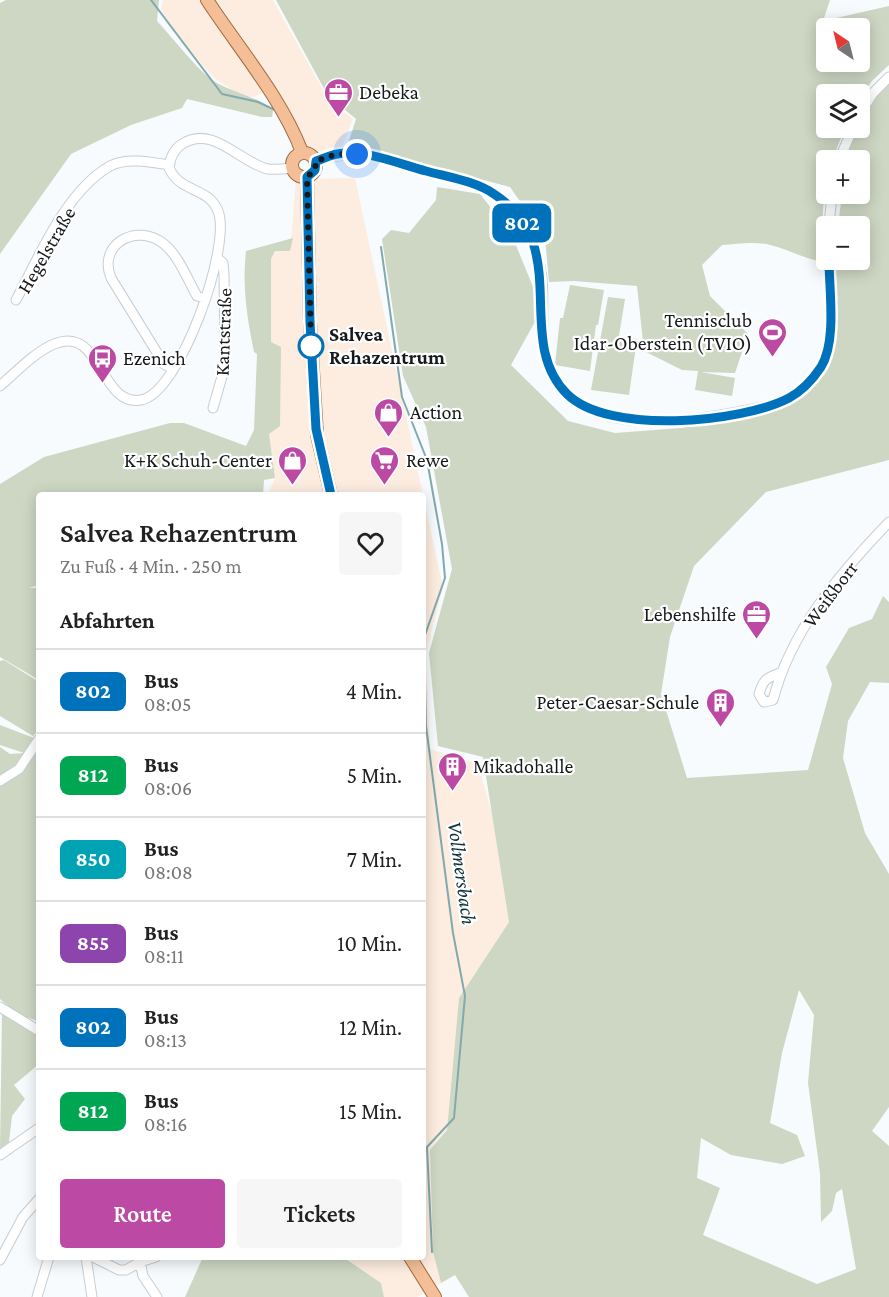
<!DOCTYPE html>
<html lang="de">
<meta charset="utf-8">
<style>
body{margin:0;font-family:"Crimson Pro",serif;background:#f6f6f6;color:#222;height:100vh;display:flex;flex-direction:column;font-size:22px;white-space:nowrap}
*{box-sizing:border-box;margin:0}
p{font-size:20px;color:#767676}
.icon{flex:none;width:33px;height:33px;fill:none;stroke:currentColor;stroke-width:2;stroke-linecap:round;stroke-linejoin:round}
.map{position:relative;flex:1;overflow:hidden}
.details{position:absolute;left:36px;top:492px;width:390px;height:768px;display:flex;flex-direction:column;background:#fff;border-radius:6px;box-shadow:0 3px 15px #0003}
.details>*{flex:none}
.badge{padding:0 12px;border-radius:9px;font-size:21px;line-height:39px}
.needle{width:39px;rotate:325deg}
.buttons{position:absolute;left:816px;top:18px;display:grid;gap:12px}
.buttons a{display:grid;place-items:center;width:54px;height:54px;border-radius:6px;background:#fff;box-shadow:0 3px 15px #0003;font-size:30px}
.you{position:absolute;width:30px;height:30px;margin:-15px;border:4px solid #fff;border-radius:50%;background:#1a73e8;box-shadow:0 0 0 9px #1a73e833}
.map>.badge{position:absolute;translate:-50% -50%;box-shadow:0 0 0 3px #fff}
h2{padding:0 24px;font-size:22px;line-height:54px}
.round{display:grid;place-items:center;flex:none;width:63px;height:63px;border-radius:6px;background:#f6f6f6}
.headline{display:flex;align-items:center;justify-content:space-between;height:102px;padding:0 24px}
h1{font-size:28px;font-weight:600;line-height:45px}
.action{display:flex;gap:12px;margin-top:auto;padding:12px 24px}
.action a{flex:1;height:69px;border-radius:6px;background:#bc49a3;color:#fff;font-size:24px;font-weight:600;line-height:69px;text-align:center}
.action a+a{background:#f6f6f6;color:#222}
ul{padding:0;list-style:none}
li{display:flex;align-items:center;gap:18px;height:84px;padding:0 24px;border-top:2px solid #e0e0e0}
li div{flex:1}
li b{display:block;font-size:22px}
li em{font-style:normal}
li .badge{min-width:66px;font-weight:700;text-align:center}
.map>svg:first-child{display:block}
.commercial{fill:#fdede1}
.green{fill:#cdd7c3;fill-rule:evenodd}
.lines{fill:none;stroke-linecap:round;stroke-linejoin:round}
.stream{stroke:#82a9ad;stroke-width:2}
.minor-casing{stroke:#c5ced5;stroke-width:11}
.major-casing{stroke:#a16a3f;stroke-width:14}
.minor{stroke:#fff;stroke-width:9}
.major{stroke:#f4bf97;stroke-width:12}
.line-casing{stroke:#fff;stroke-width:14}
.line{stroke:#0072bc;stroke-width:9}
.walk{stroke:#16191b;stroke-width:6;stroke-dasharray:0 10.8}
.stop-dot{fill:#fff;stroke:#0072bc;stroke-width:3}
.labels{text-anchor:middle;stroke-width:4.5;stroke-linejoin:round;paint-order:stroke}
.poi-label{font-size:20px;fill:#16191b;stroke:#fff;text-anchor:start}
.street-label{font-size:20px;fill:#16191b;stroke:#fff}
.stop-label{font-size:20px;font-weight:bold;fill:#16191b;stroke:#fff;text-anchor:start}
.water-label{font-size:21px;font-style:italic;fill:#0c3337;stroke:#fff}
</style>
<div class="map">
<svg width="889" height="1297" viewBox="0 0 889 1297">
<rect width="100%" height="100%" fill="#f7fbfe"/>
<path class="commercial" d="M163,0H201L205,5L213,0H273L328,99L353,119L342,147L313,152L304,144L297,125L274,87L254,97L236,92L215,79L182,42L161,10Z
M355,178L423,495H268L275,478L269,434L271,259L275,251H290L296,179Z
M423,496L443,587L426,653L430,749L478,764L493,817L509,922L459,998L447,1130L430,1150L433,1252L441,1283L417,1297H384L381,1283L343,1257H423Z"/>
<path class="green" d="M6,0H159L157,21C173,38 198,71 215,82C231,92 263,98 273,111L272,117H262L187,99L182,108L131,125L71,154L0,254V3Z
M276,0H830L823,21L889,6V65L872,81L860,98V94H826V128H845L832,160H826L820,261C801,258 788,249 770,245C755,241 737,244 722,245L702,265L710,296L748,334L735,373L701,372L735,378L732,396L695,390L698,371L682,370L644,351L637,286L574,281L549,282L545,237L510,187L348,144L356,119L328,96ZM826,28H860V62H826Z
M889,83V460L766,492L694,566L670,637L661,694L687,778L808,770L832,684L826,667L849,628L872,619L883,596L889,602V683L870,682L848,721L843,758L865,833L889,874V1107L872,1131L889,1146V1297H469L455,1275L441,1283L433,1252L430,1150L447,1130L459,998L509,922L483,757L438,746L429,653L452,569L426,427L403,376L382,239L391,230L409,233L436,200L437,187L480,194L511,233L542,309L511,365L568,421L615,433L681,428L759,413L793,403L807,394L826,370L833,346L836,260H860V226H838L842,194H860V160H846C854,133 865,102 889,83ZM799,990L814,1015L808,1083L820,1173L821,1222L832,1211L836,1193L842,1189L856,1269L817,1284L703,1235L720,1188L697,1178L701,1138L731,1155L782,1164L805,1156L797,1135L770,1123L782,1053Z
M293,238L290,251H275L271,259V342L281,347L280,426L269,434L275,478L264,480L263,495H39V585L29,588H39V680L0,657V484L44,457L170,423H184L246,446L254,430L257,354L254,352C247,318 242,286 246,251Z
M570,285L604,290L598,325H596L590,371L555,365L560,318H563Z
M608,297L625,299L619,336L637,339L629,395L591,390Z
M4,660L39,682V729L33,736L0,716V661Z
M0,725L34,738L27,754H35L39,749L37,1021L16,1013L0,999V747L10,754L24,753L0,745Z
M2,1013L39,1037V1064L14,1085L25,1099L12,1116L9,1142L0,1149Z
M203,1257H343L381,1283L384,1297H185Z"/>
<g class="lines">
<path class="stream" d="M151,0L222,94L258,102L275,110
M381,247L402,397L427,460L442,544L445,578L424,638L426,726L453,933L465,996L454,1118L427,1147L432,1252"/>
<defs>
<path id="minor" d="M860,114L873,93L889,77
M839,160L853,128
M316,161C358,147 385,160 426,171C447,177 470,182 491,192C503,198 512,208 520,219C532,236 539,257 542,278C546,319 533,361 566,394C606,432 683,422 732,413C750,409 772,407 789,398C802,391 813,379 821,367C837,341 830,290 829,260
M829,226L832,194
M16,300C39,257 66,191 110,166C126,157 151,162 169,165
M173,369L164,364L111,278C97,244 137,222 164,244C179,256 187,279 197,296L205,298
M0,386C16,372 35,352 54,344C102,324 99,407 141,400C180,393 232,246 218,211C208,186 181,194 169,168C170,158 173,150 182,144C213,124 240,163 268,169C275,170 284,169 292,168
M213,408L225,366L224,275L223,263L217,258
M780,673C766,678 763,680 759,694L764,702L773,700C791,630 840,573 889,522
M0,781L19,769L39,739
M0,1007L39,1031
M0,1155L39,1128
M86,1257L92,1297
M93,1257L119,1270H126L140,1262V1257
M156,1257L140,1262L143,1276L157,1297
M0,1260L23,1217L39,1199
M37,1297L49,1257"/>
<path id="major" d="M207,0C239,49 281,97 302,152
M292 165a12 12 0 1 1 24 0a12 12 0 1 1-24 0Z
M307,177L310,322L317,435L331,495
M410,1257L435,1297"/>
</defs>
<use href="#minor" class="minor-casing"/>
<use href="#major" class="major-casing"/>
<use href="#minor" class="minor"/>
<use href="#major" class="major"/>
</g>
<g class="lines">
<defs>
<path id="line" d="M331,495L316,429L310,322L307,177L315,170L316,161C323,159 330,155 337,154C365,149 399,164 426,171C448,177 475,181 494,194C575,246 512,339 567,394C608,435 741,423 789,398C802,391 813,379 821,367C837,341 829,290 829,260"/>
</defs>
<use href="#line" class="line-casing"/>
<use href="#line" class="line"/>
<path class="walk" d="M311,346L307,177L315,170L316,161L337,154H357"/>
</g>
<defs>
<symbol id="office-pin" viewBox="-11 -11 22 30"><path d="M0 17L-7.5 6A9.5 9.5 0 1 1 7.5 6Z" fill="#bc49a3" stroke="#fff"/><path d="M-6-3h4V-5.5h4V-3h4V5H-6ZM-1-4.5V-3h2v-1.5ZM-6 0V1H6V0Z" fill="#fff"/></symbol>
<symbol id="stadium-pin" viewBox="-11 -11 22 30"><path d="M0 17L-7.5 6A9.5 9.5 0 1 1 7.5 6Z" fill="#bc49a3" stroke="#fff"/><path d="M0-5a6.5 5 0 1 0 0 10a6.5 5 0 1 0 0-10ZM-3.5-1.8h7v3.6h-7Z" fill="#fff"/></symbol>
<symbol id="bus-pin" viewBox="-11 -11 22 30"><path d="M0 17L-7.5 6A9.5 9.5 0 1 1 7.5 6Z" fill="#bc49a3" stroke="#fff"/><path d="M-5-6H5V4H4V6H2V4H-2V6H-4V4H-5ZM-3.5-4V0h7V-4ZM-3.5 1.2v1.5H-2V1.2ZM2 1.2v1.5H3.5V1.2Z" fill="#fff"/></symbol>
<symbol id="shop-pin" viewBox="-11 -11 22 30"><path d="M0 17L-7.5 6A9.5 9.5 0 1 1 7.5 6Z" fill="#bc49a3" stroke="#fff"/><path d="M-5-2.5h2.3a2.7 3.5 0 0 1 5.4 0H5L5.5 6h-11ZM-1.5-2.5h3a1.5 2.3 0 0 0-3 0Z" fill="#fff"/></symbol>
<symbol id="supermarket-pin" viewBox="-11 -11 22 30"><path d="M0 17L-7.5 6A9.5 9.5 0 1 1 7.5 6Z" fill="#bc49a3" stroke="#fff"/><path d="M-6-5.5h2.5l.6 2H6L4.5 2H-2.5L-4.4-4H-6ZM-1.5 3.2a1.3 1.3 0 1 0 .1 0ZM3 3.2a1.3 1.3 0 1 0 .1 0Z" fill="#fff"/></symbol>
<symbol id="building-pin" viewBox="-11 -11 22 30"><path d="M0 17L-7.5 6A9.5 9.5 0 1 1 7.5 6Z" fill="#bc49a3" stroke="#fff"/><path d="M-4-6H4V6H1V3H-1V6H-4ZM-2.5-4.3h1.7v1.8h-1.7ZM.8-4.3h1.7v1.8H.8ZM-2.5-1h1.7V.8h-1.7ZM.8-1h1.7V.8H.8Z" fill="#fff"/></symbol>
</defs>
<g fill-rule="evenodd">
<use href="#office-pin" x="322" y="76" width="33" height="45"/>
<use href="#stadium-pin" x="756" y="316" width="33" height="45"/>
<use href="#bus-pin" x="86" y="342" width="33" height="45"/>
<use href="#shop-pin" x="372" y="396" width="33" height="45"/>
<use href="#shop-pin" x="276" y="444" width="33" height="45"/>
<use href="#supermarket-pin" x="368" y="444" width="33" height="45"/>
<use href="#office-pin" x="740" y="598" width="33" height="45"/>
<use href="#building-pin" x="704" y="686" width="33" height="45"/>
<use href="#building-pin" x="436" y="750" width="33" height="45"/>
</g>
<circle class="stop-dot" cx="311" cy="346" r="12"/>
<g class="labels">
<g class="poi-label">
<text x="359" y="99">Debeka</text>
<text x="752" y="327" text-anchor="end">Tennisclub<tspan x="752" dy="23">Idar-Oberstein (TVIO)</tspan></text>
<text x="123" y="365">Ezenich</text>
<text x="410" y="419">Action</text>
<text x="272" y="467" text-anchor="end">K+K Schuh-Center</text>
<text x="406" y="467">Rewe</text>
<text x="736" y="621" text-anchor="end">Lebenshilfe</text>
<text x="699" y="709" text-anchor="end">Peter-Caesar-Schule</text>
<text x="473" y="773">Mikadohalle</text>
</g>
<g class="street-label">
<text transform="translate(46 250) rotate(-60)" y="7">Hegelstraße</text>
<text transform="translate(223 332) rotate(-88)" y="7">Kantstraße</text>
<text transform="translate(830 594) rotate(-53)" y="7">Weißborr</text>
</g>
<g class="stop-label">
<text x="329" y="341">Salvea<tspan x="329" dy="23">Rehazentrum</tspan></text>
</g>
<g class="water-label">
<text transform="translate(462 873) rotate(82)" y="7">Vollmersbach</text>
</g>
</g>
</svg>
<div class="buttons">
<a><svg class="needle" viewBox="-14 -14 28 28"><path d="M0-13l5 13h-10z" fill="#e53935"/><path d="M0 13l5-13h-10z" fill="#767676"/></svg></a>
<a><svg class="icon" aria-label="layers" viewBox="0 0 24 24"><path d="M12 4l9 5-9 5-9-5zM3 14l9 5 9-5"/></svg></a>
<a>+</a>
<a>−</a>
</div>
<div class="you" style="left:357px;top:154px"></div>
<b class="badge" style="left:522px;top:223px;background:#0072bc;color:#fff">802</b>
<section class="details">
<div class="headline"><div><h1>Salvea Rehazentrum</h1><p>Zu Fuß · 4 Min. · 250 m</p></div><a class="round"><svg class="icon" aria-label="heart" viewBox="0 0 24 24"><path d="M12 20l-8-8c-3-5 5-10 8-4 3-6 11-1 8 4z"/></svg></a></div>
<h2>Abfahrten</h2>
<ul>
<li><span class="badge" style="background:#0072bc;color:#fff">802</span><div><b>Bus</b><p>08:05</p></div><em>4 Min.</em></li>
<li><span class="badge" style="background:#00a651;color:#fff">812</span><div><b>Bus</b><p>08:06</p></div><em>5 Min.</em></li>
<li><span class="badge" style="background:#00a3b4;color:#fff">850</span><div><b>Bus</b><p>08:08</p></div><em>7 Min.</em></li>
<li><span class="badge" style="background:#8e44ad;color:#fff">855</span><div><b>Bus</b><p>08:11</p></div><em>10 Min.</em></li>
<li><span class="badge" style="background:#0072bc;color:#fff">802</span><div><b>Bus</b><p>08:13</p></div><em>12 Min.</em></li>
<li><span class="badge" style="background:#00a651;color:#fff">812</span><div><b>Bus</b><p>08:16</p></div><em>15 Min.</em></li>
</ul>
<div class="action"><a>Route</a><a>Tickets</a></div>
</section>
</div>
